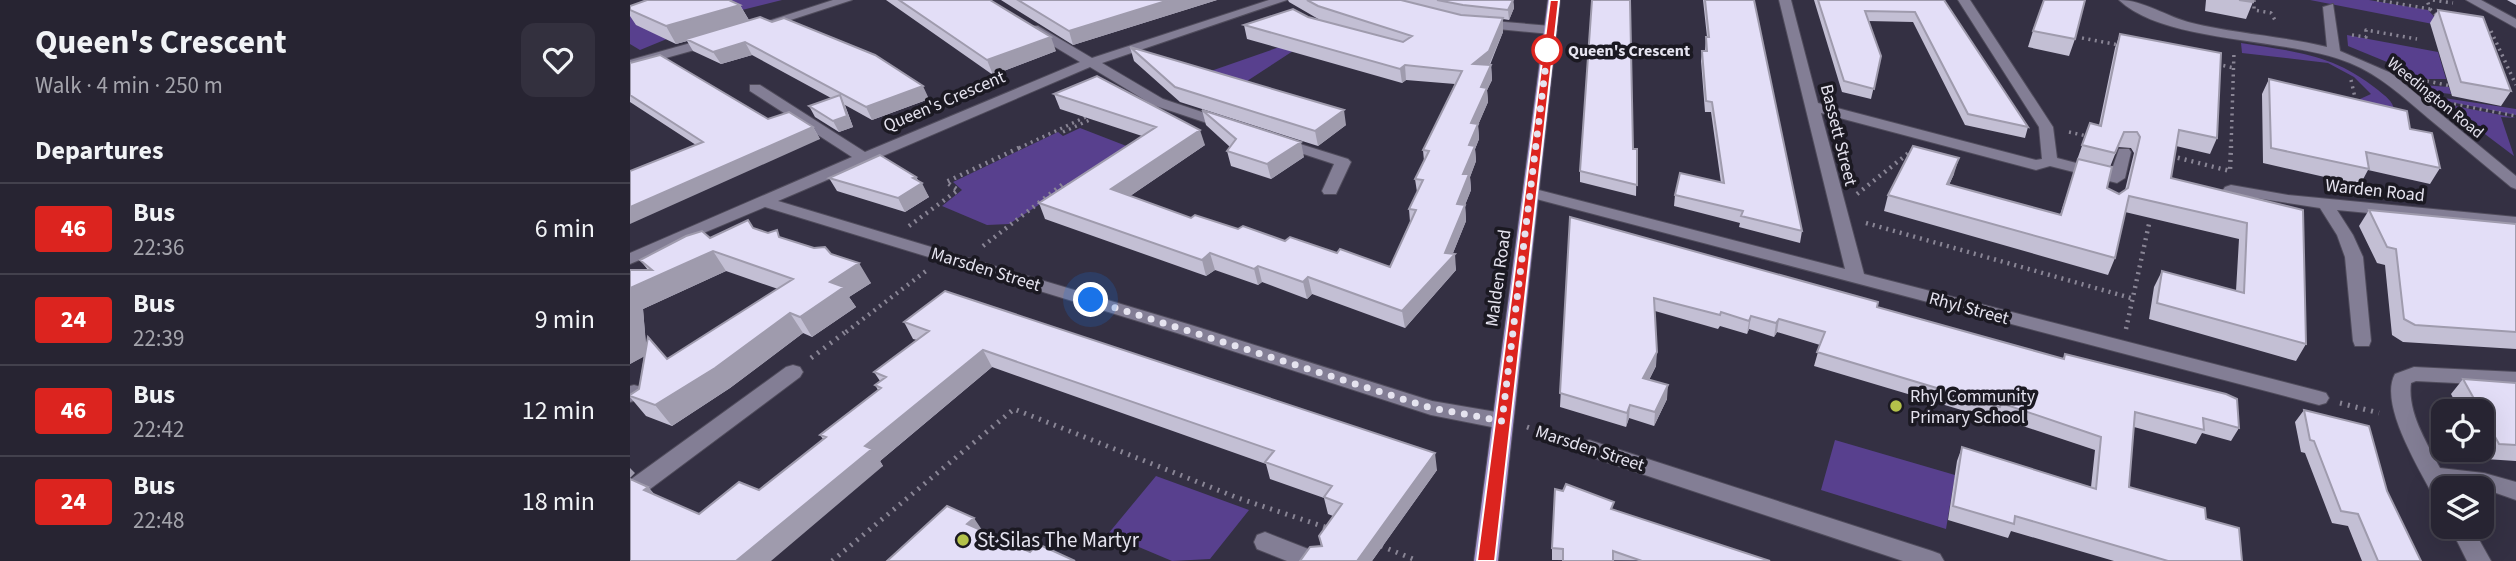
<!DOCTYPE html>
<meta charset="utf-8">
<style>
body{margin:0;font-family:"Source Sans 3",sans-serif;background:#33303e;color:#f1f3f6;height:100vh;display:flex;flex-direction:column;font-size:26px;white-space:nowrap}
*{box-sizing:border-box;margin:0}
p{font-size:23px;color:#a4a4ac}
.icon{flex:none;width:38px;height:38px;fill:none;stroke:currentColor;stroke-width:2;stroke-linecap:round;stroke-linejoin:round}
.map{position:relative;flex:1;overflow:hidden}
.side{display:flex;flex-direction:column;background:#272432;width:630px}
.side>*{flex:none}
.badge{padding:0 14px;border-radius:5px;font-size:24px;line-height:46px}
.tools{position:absolute;left:1801px;top:399px;display:grid;gap:14px}
.tools a{display:grid;place-items:center;width:63px;height:63px;border-radius:14px;background:#272432;box-shadow:0 7px 28px #0002,0 0 0 2px #43414d;font-size:35px}
.you{position:absolute;width:35px;height:35px;margin:-18px;border:5px solid #fff;border-radius:50%;background:#1a73e8;box-shadow:0 0 0 10px #1a73e833}
.map>.badge{position:absolute;translate:-50% -50%;box-shadow:0 0 0 4px #fff}
h2{padding:0 35px;font-size:26px;line-height:63px}
.round{display:grid;place-items:center;flex:none;width:74px;height:74px;border-radius:14px;background:#33303e}
.head{display:flex;align-items:center;justify-content:space-between;height:119px;padding:0 35px}
h1{font-size:33px;font-weight:700;line-height:52px}
ul{padding:0;list-style:none}
li{display:flex;align-items:center;gap:21px;height:91px;padding:0 35px;border-top:2px solid #43414d}
li div{flex:1}
li b{display:block;font-size:26px}
li em{font-style:normal}
li .badge{min-width:77px;font-weight:700;text-align:center}
main{display:flex;flex:1;min-height:0}
.map>svg:first-child{display:block}
.green{fill:#58408e}
.lines{fill:none;stroke-linecap:round;stroke-linejoin:round}
.minor-casing{stroke:#504c5c;stroke-width:2}
.major-casing{stroke:#504c5c;stroke-width:2}
.path-far2{stroke:#898595;stroke-width:3.5;stroke-dasharray:2 4.5;stroke-linecap:butt}
.path-far1{stroke:#898595;stroke-width:4.5;stroke-dasharray:2 5;stroke-linecap:butt}
.path{stroke:#898595;stroke-width:5;stroke-dasharray:2 6;stroke-linecap:butt}
.minor{fill:#837e95;fill-rule:evenodd}
.major{fill:#a89ad2;fill-rule:evenodd}
.wall{fill:#c3bfd4;fill-rule:evenodd}
.shaded-wall{fill:#9f9bad}
.building{fill:#e3def7;stroke:#9f9bad;stroke-width:2}
.line{fill:#dc241f;stroke:#fff;stroke-width:2}
.walk{stroke:#e5e3ef;stroke-width:7;stroke-dasharray:0 12.6}
.stop-dot{fill:#fff;stroke:#dc241f;stroke-width:3.5}
.poi-dot{fill:#b4c24a;stroke:#1b1922;stroke-width:2.5}
.labels{text-anchor:middle;stroke-width:7;stroke-linejoin:round;paint-order:stroke}
.far-stop-label{font-size:16px;font-weight:bold;fill:#e5e3ef;stroke:#1b1922;text-anchor:start}
.far-street-label{font-size:16px;fill:#e5e3ef;stroke:#1b1922}
.street-label{font-size:18px;fill:#e5e3ef;stroke:#1b1922}
.poi-label{font-size:18px;fill:#e5e3ef;stroke:#1b1922;text-anchor:start}
.near-poi-label{font-size:21px;fill:#e5e3ef;stroke:#1b1922;text-anchor:start}
</style>
<main>
<section class="side">
<div class="head"><div><h1>Queen's Crescent</h1><p>Walk · 4 min · 250 m</p></div><a class="round"><svg class="icon" aria-label="heart" viewBox="0 0 24 24"><path d="M12 20l-8-8c-3-5 5-10 8-4 3-6 11-1 8 4z"/></svg></a></div>
<h2>Departures</h2>
<ul>
<li><span class="badge" style="background:#dc241f;color:#fff">46</span><div><b>Bus</b><p>22:36</p></div><em>6 min</em></li>
<li><span class="badge" style="background:#dc241f;color:#fff">24</span><div><b>Bus</b><p>22:39</p></div><em>9 min</em></li>
<li><span class="badge" style="background:#dc241f;color:#fff">46</span><div><b>Bus</b><p>22:42</p></div><em>12 min</em></li>
<li><span class="badge" style="background:#dc241f;color:#fff">24</span><div><b>Bus</b><p>22:48</p></div><em>18 min</em></li>
</ul>
</section>
<div class="map">
<svg width="1886" height="561" viewBox="0 0 1886 561">
<rect width="100%" height="100%" fill="#343043"/>
<path class="green" d="M38,0H152L100,13L10,50L0,44V13Z
M1680,0H1739L1798,10L1813,26Z
M684,35L686,36L611,85L578,72Z
M1717,35L1808,52L1816,79H1784L1757,62L1718,46Z
M1611,43C1666,52 1703,54 1748,90C1755,96 1763,101 1764,110L1729,103L1730,99L1741,94L1724,77L1698,63L1612,53Z
M1792,85L1819,87L1821,94L1812,93L1814,98L1886,109V115L1810,100Z
M1815,104L1886,118L1871,117L1884,156Z
M450,128L499,147L379,224L357,225L312,206L332,190L323,182L428,132L433,136Z
M1205,440L1325,475L1316,529L1191,490Z
M526,476L619,510L580,559L542,561L478,534Z"/>
<g class="lines">
<defs>
<path id="minor" d="M203,0H222L136,28L126,25Z
M639,0H657L472,63L533,99L599,121V127H589L523,105L460,67L148,201L561,325L802,401L872,413L879,416L882,421L879,426L872,429L801,415L547,333L135,207L0,264V253L222,157L120,91V85H130L235,152L450,62L400,32V26H408L462,58Z
M1149,0H1161L1188,103L1406,160L1412,159L1409,127L1328,0H1340L1423,127L1427,158L1481,172L1489,149H1499L1501,152L1495,178L1487,183L1420,166L1406,170L1191,113L1234,274L1689,391L1696,393L1699,398L1696,403L1689,405L895,196L893,193L901,188L1215,269Z
M1489,0C1514,0 1537,17 1562,23C1606,34 1653,36 1697,47L1693,7L1703,4L1710,51L1761,73L1886,176V189L1881,187C1853,164 1826,141 1798,118C1773,97 1750,75 1720,63C1658,37 1535,44 1489,0Z
M1836,0H1851L1886,19V28Z
M851,20L921,26L927,30L921,34L847,27V21Z
M82,37L88,41L86,44L0,68V60Z
M651,138L718,159L721,162L706,194H694L692,191L704,164L646,145V139Z
M1601,185L1658,195L1886,217V227L1707,210L1723,235L1733,257L1741,341L1739,346H1725L1723,341L1715,257L1707,235L1690,208L1595,193L1593,190L1595,187Z
M163,365L170,367L173,372L170,377L8,498L0,501V480L156,367Z
M1784,367L1886,372V386L1786,381L1781,383C1777,412 1797,443 1810,468L1854,473L1886,482V500L1852,488L1820,486L1821,488H1813V502L1805,499C1791,472 1748,404 1765,374Z
M4,385L11,387L14,392L7,400L0,402V386Z
M959,440L1302,551L1310,554L1314,561H1273L952,454L949,448L952,442Z
M1820,527H1842L1861,561H1837Z
M635,532L691,554L695,561H657L627,549L624,542L627,535Z"/>
<path id="major" d="M918,0H930L868,561H844Z"/>
</defs>
<use href="#minor" class="minor-casing"/>
<use href="#major" class="major-casing"/>
<path class="path-far2" d="M1624,0V10L1641,13L1645,20
M1747,0L1800,9L1797,0
M1803,0L1823,3
M1800,9L1809,18
M1861,31L1886,85
M1722,35L1736,37V30L1787,39
M1452,38L1489,45
M1587,64L1604,68
M1721,80L1726,102
M1797,81L1821,86
M1824,104L1886,116
M433,132L464,118
M1439,132L1461,137
M389,148L460,115
M1601,148L1604,52"/>
<path class="path-far1" d="M1541,156L1600,171L1601,146
M1227,194L1280,152
M1236,223L1501,298
M279,226L328,190L316,182L393,146
M353,246L433,184L439,186
M1496,329L1519,224
M216,332L296,271"/>
<path class="path" d="M181,358L218,330
M1710,403L1749,413
M897,427L938,441
M751,546L788,561
M202,561L384,409L608,498L698,528"/>
<use href="#minor" class="minor"/>
<use href="#major" class="major"/>
</g>
<path class="wall" d="M256,0H361L426,51L363,75Z
M371,0H587L443,45Z
M658,0H883L884,8L879,20L873,19V32L860,65H861L862,80L857,90L858,102L848,125L849,139L845,149L846,161L840,177L841,190L835,205L836,221L823,253L826,270L775,328L682,294L677,299L632,282L628,285L585,270L576,276L415,219L409,203L512,136L430,109L424,94L467,76L575,145L500,196L561,218L707,253L760,267L780,222L779,209L787,192L785,179L794,161L793,150L825,84L776,80L772,83L617,39L614,25L678,17L690,20L659,2Z
M1073,0H1124L1172,231L1170,243L1109,227L1110,223L1044,206L1045,195L1091,183L1081,112H1075L1071,61L1072,51H1075L1076,37H1077Z
M1184,0H1314L1398,127L1395,138L1335,125L1283,22L1238,21L1251,56L1241,99L1212,92Z
M1576,0H1623V2L1616,19L1575,11Z
M1877,0H1886V5Z
M110,5L119,20L299,99L242,120L215,105L223,127L209,132L185,117L179,106L201,98L122,55L91,64L63,51L57,41L46,44L6,25L0,16V6Z
M1808,10L1881,91L1871,106L1822,96L1800,23Z
M1403,31L1445,39L1439,56L1398,47Z
M1490,34L1587,138L1580,154L1546,146L1541,178L1673,210L1676,344L1666,361L1519,319L1524,287L1532,271L1606,291L1609,239L1495,212L1485,258L1478,275L1254,211L1258,195L1324,174L1319,185L1430,215L1448,161L1447,160L1460,123L1469,125L1485,48ZM1488,147L1501,148L1504,153L1495,190L1489,194L1477,188L1480,167Z
M500,47L716,125L688,146L550,102L504,61Z
M0,63L138,119L183,127L190,139L1,171L66,145L0,102Z
M1639,79L1780,129L1810,168L1800,184L1738,170L1730,185L1633,163L1632,94Z
M572,110L674,157L641,179L601,166L597,151L600,147L576,125Z
M1003,149H1007L1006,196L950,182V171Z
M286,177L299,197L275,212L207,191L199,178Z
M1739,210L1886,224V349L1773,342L1762,335L1755,265L1747,263L1729,226Z
M940,217L1247,307L1433,359L1435,354L1609,428L1601,441L1572,433L1566,444L1504,427L1499,487L1576,519L1612,561H1484L1381,531L1378,538L1318,520L1327,461L1332,447L1461,487L1465,450L1366,417L1365,420L1184,366L1190,345L1147,332L1144,337L1119,329L1117,334L1090,326L1088,329L1025,311L1026,366L1019,380L1037,399L1024,426L999,418L996,427L930,407Z
M123,228L201,254L241,283L219,297L226,307L182,337L173,333L100,388L42,426L16,416L0,397V395L9,389L14,356L0,364L18,270L10,260L80,238ZM96,271L148,289L37,359L16,347L13,309Z
M274,322L807,470L742,561H670L691,546L689,536L703,516L698,514L694,498L640,479L636,464L362,367L250,461L253,466L0,561L18,487L25,495L69,514L129,490L193,439L190,435L248,390L245,385L250,381L244,372L287,340L283,339Z
M1833,379L1886,383V461L1855,459L1851,450L1852,411H1830L1821,394Z
M1674,410L1757,491L1791,561H1732L1718,526L1702,523L1675,453L1671,452L1665,422Z
M984,510L1140,561L922,560V548Z"/>
<path class="shaded-wall" d="M539,0H587L443,45L439,31Z
M883,0L884,8L879,20L878,10Z
M110,5L120,22L56,39L57,41L46,44L36,26Z
M873,18V32L859,65L843,64Z
M421,37L426,51L363,75L357,60Z
M115,42L122,55L91,64L83,52Z
M775,65L776,80L772,83L770,69Z
M861,65L862,80L857,90L858,102L848,125L849,139L845,149L846,161L840,177L841,190L835,205L836,221L821,258L825,254L826,270L775,328L772,311L815,253L827,204L839,145L841,123L851,87Z
M293,86L299,99L242,120L236,107Z
M210,95L215,106L223,127L209,132L203,121Z
M714,110L716,125L688,146L685,131Z
M183,127L190,139L0,224V207Z
M570,130L575,145L487,205L481,189Z
M671,142L674,157L641,179L637,164Z
M1329,158L1324,174L1312,200L1317,184Z
M286,177L290,185L292,183L299,197L275,212L268,198L283,178Z
M83,251L96,271L13,309L17,355L0,364V288Z
M580,253L585,270L576,276L572,260Z
M229,263L241,283L219,297L226,307L182,337L170,317L200,282Z
M628,266L632,282L628,285L624,269Z
M678,277L682,294L677,299L673,282Z
M160,313L173,333L100,388L42,426L25,405Z
M1121,316L1119,329L1117,334L1119,321Z
M1149,319L1147,332L1144,337L1146,323Z
M353,350L362,367L250,461L253,466L141,561H106L235,446Z
M1027,352L1026,366L1013,392V378Z
M1038,385L1037,399L1024,426L1025,412Z
M1000,405L999,418L996,427L997,413Z
M805,453L807,470L742,561H727Z
M0,468L5,473L0,478Z
M18,487L33,504L14,490Z
M344,518L356,536L337,524Z"/>
<path class="building" d="M17,0H99L110,5L36,26L0,10V6Z
M269,0H360L421,37L357,60Z
M388,0H539L439,31Z
M677,0H771L831,15L873,18L859,51L843,64L861,65L851,87L857,88L841,123L848,124L839,145L845,146L833,174H839L827,204L835,205L815,253L825,254L772,311L678,277L673,282L628,266L624,269L580,253L572,260L409,203L526,127L424,94L467,76L570,130L481,189L561,218L565,215L608,229L613,226L655,241L660,237L707,253L710,249L760,267L786,210L779,209L793,180L785,179L799,151L793,150L832,71L775,65L770,69L614,25L663,9L678,17L773,42L782,36L688,6Z
M807,0H883L878,10L833,5Z
M962,0H1000L1003,149H1007V185L950,171Z
M1075,0H1124L1172,231L1111,216L1113,211L1045,195L1050,173L1094,183L1082,102L1076,101L1072,51H1077L1076,37H1079Z
M1188,0H1314L1398,127L1338,114L1285,12L1235,11L1251,56L1244,89L1214,81Z
M1414,0H1455L1445,39L1403,31Z
M1609,0H1623V2Z
M1808,10L1853,17L1881,91L1831,82Z
M130,17L142,22L154,18L245,55L293,86L236,107L115,42L83,52L56,39Z
M1490,34L1591,53L1587,138L1549,130L1541,178L1673,210L1676,344L1527,303L1532,271L1614,293L1617,223L1499,196L1485,258L1258,195L1283,146L1329,158L1317,184L1431,215L1448,159L1482,167L1477,188L1489,194L1498,188L1510,137L1507,132H1494L1485,153L1452,145L1460,123L1471,126Z
M500,47L714,110L685,131L545,87Z
M30,55L138,119L159,112L183,127L0,207V171L73,142L0,95V63Z
M1639,79L1777,111L1780,129L1802,133L1810,168L1736,152L1739,169L1641,148Z
M210,95L217,116L203,121L179,106Z
M572,110L671,142L637,164L597,151L606,139Z
M250,155L286,177L283,178L292,183L268,198L199,178Z
M1739,210L1886,224V332L1785,325L1774,319L1766,249L1757,247Z
M940,217L1248,302L1247,307L1434,359L1435,354L1596,394L1607,399L1609,428L1573,418L1574,430L1505,412L1499,487L1575,508L1576,519L1609,528L1612,561H1538L1385,516L1384,524L1323,506L1332,447L1466,489L1471,437L1371,403L1370,407L1187,352L1195,332L1149,319L1146,323L1121,316L1119,321L1091,312L1090,315L1024,298L1027,352L1013,378L1038,385L1025,412L1000,405L997,413L930,393Z
M118,220L123,228L138,233L147,230L149,237L184,248L195,247L201,254L229,263L200,282L214,287L170,317L160,313L85,368L25,405L0,396V395L9,389L18,337L37,359L163,279L83,251L0,288V270H22L10,260L56,236L72,231L80,238Z
M315,291L805,453L727,561H670L680,547L692,546L689,536L712,504L694,497L702,486L635,462L644,451L353,350L235,446L242,449L106,561H0V479L18,487L14,490L69,514L109,482L129,490L196,437L190,435L251,388L245,385L256,377L244,372L299,331L274,322Z
M1833,379L1886,383V445L1869,444Z
M1674,410L1739,426L1757,491L1791,561H1748L1728,514L1711,511L1684,441L1680,440Z
M936,484L984,502L981,509L1140,561H1012L983,551V561H933V549L922,548L925,489L933,491Z
M317,506L344,518L337,524L400,552L408,544L445,561H257Z"/>
<path class="line" d="M920,0H929L865,561H847Z"/>
<g class="lines">
<path class="walk" d="M461,300L801,408L872,421L918,47L917,50"/>
</g>
<circle class="stop-dot" cx="917" cy="50" r="14"/>
<g class="poi-dot">
<circle cx="1266" cy="406" r="7"/>
<circle cx="333" cy="540" r="7"/>
</g>
<g class="labels">
<g class="far-stop-label">
<text x="938" y="56">Queen's Crescent</text>
</g>
<g class="far-street-label">
<text transform="translate(1806 97) rotate(39)" y="6">Weedington Road</text>
</g>
<g class="street-label">
<text transform="translate(314 101) rotate(-23)" y="6">Queen's Crescent</text>
<text transform="translate(1209 135) rotate(76)" y="6">Bassett Street</text>
<text transform="translate(1745 190) rotate(6)" y="6">Warden Road</text>
<text transform="translate(356 269) rotate(17)" y="6">Marsden Street</text>
<text transform="translate(868 278) rotate(-82)" y="6">Malden Road</text>
<text transform="translate(1339 308) rotate(15)" y="6">Rhyl Street</text>
<text transform="translate(960 448) rotate(18)" y="6">Marsden Street</text>
</g>
<g class="poi-label">
<text x="1280" y="402">Rhyl Community<tspan x="1280" dy="21">Primary School</tspan></text>
</g>
<g class="near-poi-label">
<text x="347" y="547">St Silas The Martyr</text>
</g>
</g>
</svg>
<div class="tools">
<a><svg class="icon" aria-label="locate" viewBox="0 0 24 24"><circle cx="12" cy="12" r="6"/><path d="M12 2v4M12 18v4M2 12h4M18 12h4"/></svg></a>
<a><svg class="icon" aria-label="layers" viewBox="0 0 24 24"><path d="M12 4l9 5-9 5-9-5zM3 14l9 5 9-5"/></svg></a>
</div>
<div class="you" style="left:461px;top:300px"></div>
</div>
</main>
